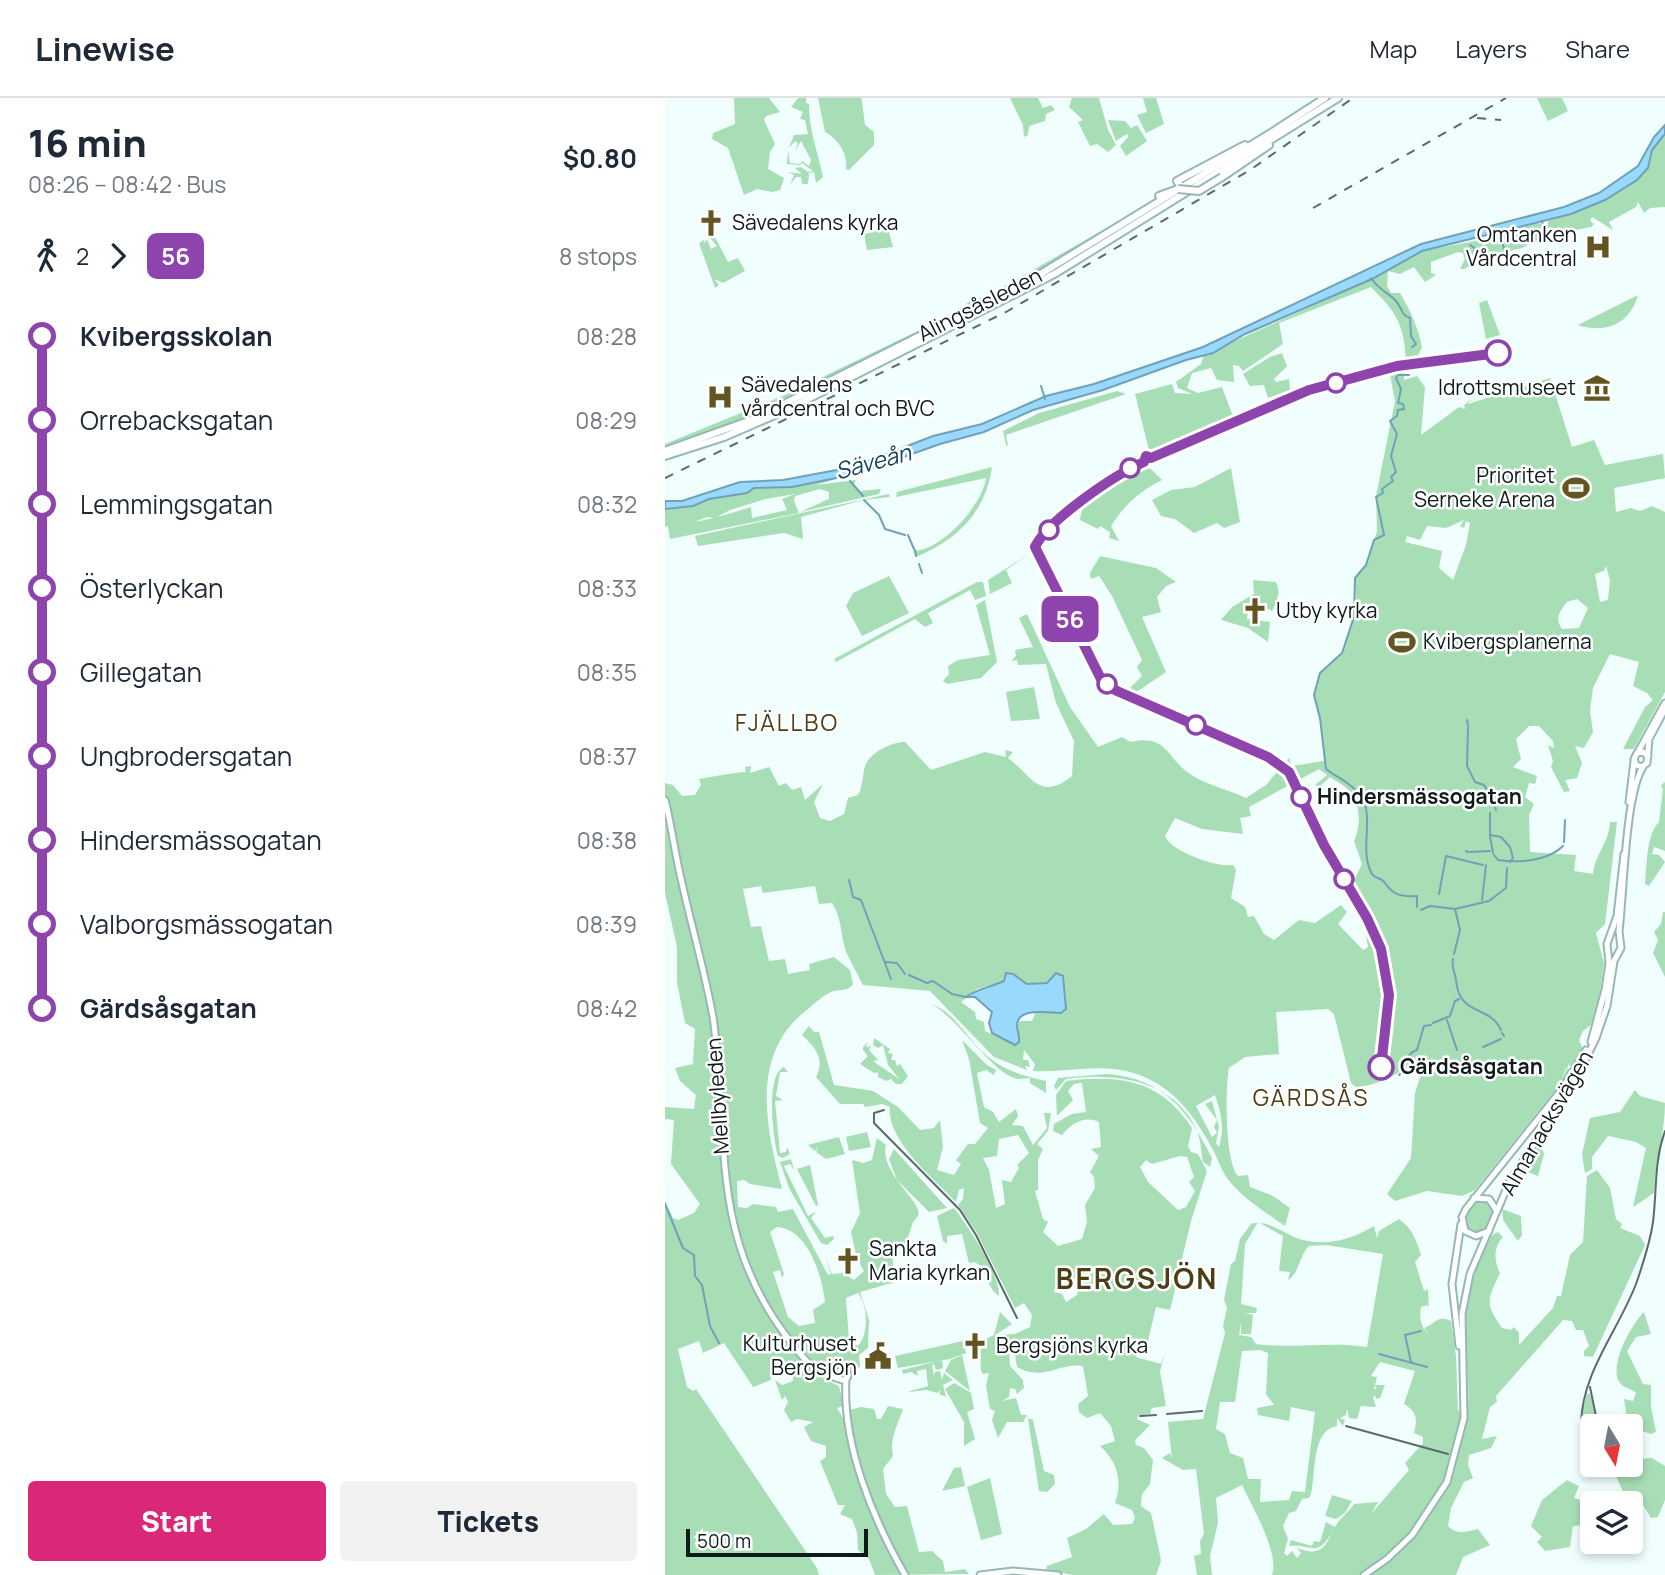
<!DOCTYPE html>
<meta charset="utf-8">
<style>
body{margin:0;font-family:Manrope,sans-serif;background:#f2f2f3;color:#1f2937;height:100vh;display:flex;flex-direction:column;font-size:26px;white-space:nowrap}
*{box-sizing:border-box;margin:0}
p{font-size:23px;color:#747a83}
.icon{flex:none;width:38px;height:38px;fill:none;stroke:currentColor;stroke-width:2;stroke-linecap:round;stroke-linejoin:round}
.map{position:relative;flex:1;overflow:hidden}
.panel{display:flex;flex-direction:column;background:#fff;width:665px}
.panel>*{flex:none}
.badge{padding:0 14px;border-radius:10px;font-size:24px;line-height:46px}
.needle{width:46px;rotate:170deg}
.buttons{position:absolute;left:915px;top:1316px;display:grid;gap:14px}
.buttons a{display:grid;place-items:center;width:63px;height:63px;border-radius:7px;background:#fff;box-shadow:0 4px 10px #0003;font-size:35px}
.scale{position:absolute;left:21px;bottom:18px;width:182px;box-sizing:border-box;padding-left:7px;border:4px solid #0f1b1b;border-top:0;font-size:19px;line-height:24px;white-space:nowrap;color:#0f1b1b;-webkit-text-stroke:5px #fff;paint-order:stroke}
.map>.badge{position:absolute;translate:-50% -50%;box-shadow:0 0 0 4px #fff}
.legs{display:flex;align-items:center;gap:10px;height:77px;padding:0 28px;font-size:23px}
.legs p{margin-inline-start:auto}
.summary{display:flex;align-items:center;justify-content:space-between;height:119px;padding:0 28px}
h1{font-size:38px;font-weight:800;line-height:52px}
.cta{display:flex;gap:14px;margin-top:auto;padding:14px 28px}
.cta a{flex:1;height:80px;border-radius:7px;background:#db2777;color:#fff;font-size:28px;font-weight:800;line-height:80px;text-align:center}
.cta a+a{background:#f2f2f3;color:#1f2937}
ul{padding:0 28px;list-style:none}
li{display:flex;align-items:center;gap:24px;height:84px;font-size:26px}
li i{display:grid;place-items:center;width:10px;height:100%;margin:0 9px;background:currentColor}
li i::after{content:'';width:18px;height:18px;margin:-9px;border:5px solid;border-radius:50%;background:#fff}
li p{margin-inline-start:auto}
li:first-child i{background:linear-gradient(#0000 50%,currentColor 0)}
li:last-child i{background:linear-gradient(currentColor 50%,#0000 0)}
header{display:flex;align-items:center;gap:42px;box-sizing:border-box;height:98px;padding:0 35px;background:#fff;border-bottom:2px solid #e0e1e3}
header strong{font-size:33px}
nav{display:flex;gap:38px;margin-inline-start:auto;font-size:24px}
main{display:flex;flex:1;min-height:0}
.map>svg:first-child{display:block}
.green{fill:#a8deb6;fill-rule:evenodd}
.water{fill:#99dafc;stroke:#70a1b8;stroke-width:2}
.lines{fill:none;stroke-linecap:round;stroke-linejoin:round}
.stream{stroke:#70a1b8;stroke-width:2}
.major-casing{stroke:#97b8b6;stroke-width:9}
.highway-casing{stroke:#97b8b6;stroke-width:10}
.major{stroke:#fff;stroke-width:5}
.highway{stroke:#fff;stroke-width:6}
.tram{stroke:#5d6a69;stroke-width:2}
.rail{stroke:#5d6a69;stroke-width:2;stroke-dasharray:9 9;stroke-linecap:butt}
.highway-bridge-casing{stroke:#97b8b6;stroke-width:10;stroke-linecap:butt}
.highway-bridge{stroke:#fff;stroke-width:6}
.line-1-casing{stroke:#fff;stroke-width:16}
.line-1{stroke:#8e44ad;stroke-width:10}
.stop-1-dot{fill:#fff;stroke:#8e44ad;stroke-width:3.5}
.labels{text-anchor:middle;stroke-width:5;stroke-linejoin:round;paint-order:stroke}
.poi-label{font-size:21px;fill:#0f1b1b;stroke:#fff;text-anchor:start}
.street-label{font-size:21px;fill:#0f1b1b;stroke:#fff}
.stop-label{font-size:21px;font-weight:bold;fill:#0f1b1b;stroke:#fff;text-anchor:start}
.water-label{font-size:23px;font-style:italic;fill:#12475e;stroke:#fff}
.neighbourhood-label{font-size:23px;letter-spacing:2px;fill:#4a3f16;stroke:#fff}
.district-label{font-size:28px;font-weight:bold;letter-spacing:2px;fill:#4a3f16;stroke:#fff}
</style>
<header>
<strong>Linewise</strong>
<nav><a>Map</a><a>Layers</a><a>Share</a></nav>
</header>
<main>
<section class="panel">
<div class="summary"><div><h1>16 min</h1><p>08:26 – 08:42 · Bus</p></div><b>$0.80</b></div>
<div class="legs"><svg class="icon" aria-label="walk" viewBox="0 0 24 24"><circle cx="13" cy="4" r="2"/><path d="M13 8l-2 6 4 7M11 14l-3 7M7 12l3-4h3l4 4"/></svg>2<svg class="icon" aria-label="forward" viewBox="0 0 24 24"><path d="M9 5l7 7-7 7"/></svg><b class="badge" style="background:#8e44ad;color:#fff">56</b><p>8 stops</p></div>
<ul>
<li><i style="color:#8e44ad"></i><b>Kvibergsskolan</b><p>08:28</p></li>
<li><i style="color:#8e44ad"></i><span>Orrebacksgatan</span><p>08:29</p></li>
<li><i style="color:#8e44ad"></i><span>Lemmingsgatan</span><p>08:32</p></li>
<li><i style="color:#8e44ad"></i><span>Österlyckan</span><p>08:33</p></li>
<li><i style="color:#8e44ad"></i><span>Gillegatan</span><p>08:35</p></li>
<li><i style="color:#8e44ad"></i><span>Ungbrodersgatan</span><p>08:37</p></li>
<li><i style="color:#8e44ad"></i><span>Hindersmässogatan</span><p>08:38</p></li>
<li><i style="color:#8e44ad"></i><span>Valborgsmässogatan</span><p>08:39</p></li>
<li><i style="color:#8e44ad"></i><b>Gärdsåsgatan</b><p>08:42</p></li>
</ul>
<div class="cta"><a>Start</a><a>Tickets</a></div>
</section>
<div class="map">
<svg width="1000" height="1477" viewBox="0 0 1000 1477">
<rect width="100%" height="100%" fill="#f0fefd"/>
<path class="green" d="M69,0H104L115,14L101,18L99,22L110,46L105,54L103,71L119,80L115,92L107,94L92,91L79,97L63,50L47,41L48,35L70,26Z
M133,0H141V5L144,6C144,32 152,51 158,79L151,85L149,74L144,75L143,86H137L136,79H131L125,87L129,77L123,74L137,76L130,70L136,69L143,74L148,73L137,65L135,67L122,66L123,52L125,65L135,66L137,63L144,68L146,62L136,43L130,53L133,45L130,43L124,50L129,37L143,36L140,22L135,21L138,14L126,9Z
M153,0H196L197,3L200,27L209,34V47L184,72L181,71C183,55 173,41 160,34Z
M345,0H373L378,10L386,7L390,12L381,16L380,23L364,28L363,37L359,39L358,27Z
M407,0H434L443,32L451,47L443,54L432,46L425,48L413,24L418,22L404,9Z
M478,0H491L499,26L481,35L472,17L482,14Z
M872,0H897L903,13L883,23Z
M443,22L460,23L466,30L472,27L482,43L461,58L455,48L464,38L462,36L451,43Z
M1000,36V109L985,110L979,115L973,104L971,109L944,124L948,132L927,119L925,123L929,126L926,129L880,138L857,150L825,158L816,148L823,159L799,171H795L800,161L798,155L793,154L766,164V175L771,177L760,184L749,169L735,176L723,173L722,188L726,195H735C745,212 754,231 757,250L752,259L741,263C739,226 732,215 706,189L614,225L618,246L578,273L574,268L568,267L569,284L552,282L546,270L527,275L522,290L533,295L557,289L569,321L494,353L484,352L470,296L507,286L510,295L527,296L513,290L511,284L536,266L539,257L707,181L757,153L810,143L872,125L883,127V123C908,115 971,93 983,69C984,66 983,62 984,58C986,49 993,42 1000,36Z
M489,103L375,173L239,243L77,322L0,349V346L120,297L282,219L304,204L324,197Z
M223,130L228,149L202,152L199,136Z
M49,137L63,164L73,160L80,173L58,185L49,181L54,187L50,190L34,145L39,142L40,145L42,141L46,151L52,148L45,140Z
M973,197C965,226 941,236 913,227Z
M822,202L835,237L821,241L814,205Z
M617,255L622,268L609,281L611,284L624,281L625,292L603,300L599,287L585,288L578,276L605,259Z
M739,269V282L752,278L760,289L756,337L794,309L800,311L799,307L807,301L803,306L885,280L907,349L929,342L940,367L998,356L1000,380L949,390L951,414L966,410L975,413L987,408L1000,414V594L969,651H958L980,609L988,602L982,595L968,588L974,564L945,556L928,590L925,613L928,634L919,650L910,648L917,665L912,680L900,682L905,693L899,694L886,669L888,663L883,647L889,650L888,643L874,628H864L851,641L856,661L848,669L872,678L870,686L864,685L860,699L869,706L864,717L865,754L911,757L909,773L928,776C930,756 944,745 945,724H952L940,826L931,835L939,865L935,895L927,926L918,933L914,942L918,951L912,958L920,951L910,969L904,968L905,964L896,983L901,970L907,972L899,986L896,985L810,1092L797,1098L762,1093L730,1103L722,1096L746,1060L750,995L756,976L740,969C732,979 704,989 691,989L686,985L669,916L663,911L611,914L614,956L580,959L564,970C560,989 560,1065 573,1078L583,1077L585,1089L608,1098L625,1110L620,1128C599,1113 578,1101 562,1080C556,1072 553,1061 548,1052C529,1016 506,985 465,974C433,965 401,975 368,973L370,966L359,952L358,962H363L365,969L360,968L362,972L329,959L265,893L198,887C193,877 188,868 183,858C175,841 178,821 167,805L154,806L150,788L98,795L96,788L78,791L86,829L96,828L104,863L120,861L123,876L145,872L144,866L169,859L185,872L188,886C182,895 173,890 164,895C158,898 149,906 143,911C84,955 101,1030 117,1091L85,1086L79,1082L72,1083L73,1109L82,1110L88,1106L111,1109L113,1114L128,1111L163,1177L166,1176L160,1158L167,1176L178,1175L189,1182L199,1173L192,1161L186,1134L195,1115L187,1062L198,1065L207,1062L212,1040L221,1047C214,1076 259,1104 253,1118C251,1121 248,1123 247,1127C241,1145 243,1145 227,1156L230,1184L195,1194L204,1222L203,1250L194,1257L195,1269L186,1272L183,1269L160,1275L171,1279L159,1277L157,1280L174,1288L179,1308L172,1310L181,1325L177,1288L184,1324L187,1323L185,1312L196,1309L209,1311L212,1321H216L223,1308L238,1311C233,1326 224,1342 228,1358L218,1371L221,1396L230,1409L242,1408L254,1454L267,1453L278,1463L280,1474L300,1471L304,1476L210,1477L204,1461L193,1452L192,1434L187,1421L175,1416L180,1407H173L155,1363L161,1359V1348L146,1343L139,1329L148,1324L132,1321L126,1324L119,1312L123,1304L120,1298L117,1302L110,1282L117,1287L128,1283V1278L110,1271L105,1273L106,1282L88,1289L59,1245L38,1255L34,1243L13,1251L22,1289L28,1293L31,1291L152,1470L154,1477H0V1103L8,1120L13,1122L29,1115L35,1106L6,1066L9,1022L0,1021V1009L29,1011L31,997L15,983L10,970L28,966L30,931L20,925L12,884V849L0,795V685L8,687L17,698L30,697L36,687L34,681C39,680 78,673 81,674L80,669L86,668L85,675L104,669L114,688L121,685L127,692L136,689L140,702L158,686L149,704L155,720L165,723L179,716L183,700L193,697C199,687 197,671 202,664C208,654 226,644 240,644L266,672L320,654L341,659L340,652L348,654L343,660C367,678 375,704 407,678L409,643L391,605L381,566L353,567L352,562L346,563L351,558L350,552L368,549L354,520L362,516L405,609L433,649L457,639L465,644C504,635 501,662 528,678C545,688 564,692 581,700L601,687L624,660L627,668L659,663L656,627L648,597L655,575L677,556L691,507L690,480L701,467L712,433L711,398L730,303L724,271ZM799,422L795,428L799,430L801,423L805,425L801,447L788,482L774,470L777,453L740,444L742,438L755,442L762,428L781,430ZM941,468L945,482L943,502L935,504L930,476L939,473ZM912,501L923,510L914,530L897,531C889,520 895,513 902,504ZM654,671L662,677L650,687L654,689L665,679C670,683 680,687 684,693C696,706 696,728 689,743L697,766L687,787L707,823L699,826L703,849L698,852L673,826L682,814L676,807L650,825L634,822L609,842L599,836L589,818L583,819L580,809L566,800L571,772L568,767C552,770 505,753 500,738L510,720L537,731L578,736L575,720L586,718L584,709ZM343,875L362,886L382,885L391,876L401,898L400,914H371L367,923H355L352,928L354,944L351,947L320,933L319,924L311,921L310,914L296,904L312,891L339,883ZM550,997C556,1015 560,1030 554,1049L551,1045L554,1029L547,1003L540,1006L552,1022L549,1029L552,1035L547,1039L531,1008ZM112,1129C143,1131 157,1177 160,1204L148,1212L150,1225L134,1228L123,1219L108,1174L115,1172L117,1180L119,1176L105,1134ZM193,1195C203,1208 204,1236 193,1248L184,1243L181,1200Z
M452,293L461,296L341,337L343,348L341,347L338,333L374,315Z
M327,369C321,414 291,443 251,459L248,453C276,453 317,408 321,380L231,399L232,394Z
M479,370L486,371L497,382C474,394 460,406 446,428L454,443L444,440L445,434L435,428L433,431L415,422C418,389 457,385 479,370Z
M566,370L575,424L559,430L552,425L529,435L510,421L496,418L487,402L506,392L530,389Z
M173,379H177L151,387L191,382L189,386L195,393L216,391L214,396L135,414L164,401V394L155,391L130,398L129,403L134,415L5,441L3,429L0,428V411L28,408L44,401L82,395L89,390L127,389ZM130,396L117,401L122,412L87,420L86,409C67,415 48,421 29,424L42,419L50,420L65,412L101,401Z
M224,396L225,399L198,402L136,419L138,441L119,435L33,448L30,438Z
M367,454L341,472L347,485L325,496L323,482Z
M435,458L491,470L511,484L501,488L492,499L496,514L477,519L501,574L467,597L461,594L477,578L472,569L477,562L447,498L434,478L426,481L425,475Z
M224,478L244,515L197,538L181,508L188,495Z
M588,482L611,484C616,495 612,503 607,513L592,505L583,512L582,521L605,524L603,544L583,530L556,522L567,509L589,496Z
M312,484H318L321,498L310,502L305,492L263,515L268,525L260,529L250,521L171,564L169,561Z
M320,502L332,564L316,580L282,586L278,583L284,576L283,568L293,562L325,557L311,507Z
M369,589L375,621L346,623L341,594Z
M999,684L1000,685V753L989,749L987,756L994,757L1000,764L984,788L980,786C982,767 981,737 994,724L998,691L996,688Z
M998,814H1000V879L988,855L993,842L989,834L996,826Z
M266,906C290,914 302,941 321,957C339,973 359,978 381,983V995L365,985V980C361,980 358,981 354,981C329,979 294,920 266,906Z
M144,928L149,934H154L169,987L208,993L233,1009L255,1032L269,1030L275,1022L278,1049L272,1072L289,1077L296,1066L291,1062L303,1046H310L323,1030L315,1025L304,961L297,942L322,967L331,972L329,977L321,972L312,975L319,1009L328,1014L334,1024L351,1011L353,1018L347,1027L358,1028L368,1047L382,1030L379,1015H386L383,1033L372,1046L378,1051L373,1062V1092L370,1093L378,1121L383,1124L378,1134L393,1148L417,1141L422,1124L420,1107L430,1090L429,1079L425,1074L434,1058L426,1051L436,1049L434,1024C419,1017 406,1026 397,1037L388,1033L389,1026L407,1016L421,1014L417,985L409,986L403,993L408,1002L392,1018L391,997L401,983C456,977 494,981 527,1030L523,1048L526,1054L533,1056L542,1073L526,1123L505,1212L491,1209L483,1243L475,1244L471,1259L496,1266L500,1254L495,1273L501,1308L487,1310L485,1316L473,1317L472,1321L485,1327L470,1342L471,1347L479,1350L488,1362L485,1386L477,1396L476,1408L486,1415L494,1452L496,1463L491,1477H408L381,1472L382,1468L407,1459L402,1440L421,1431L439,1416L448,1427L467,1426L470,1420L467,1412L450,1405C458,1383 452,1363 435,1348L450,1343L446,1328L435,1315L422,1320L414,1314L413,1306L423,1298L418,1268C394,1264 380,1284 352,1269L348,1246L344,1249L345,1268L358,1282L359,1290L352,1296L350,1291L345,1290L344,1299L337,1303L351,1300L356,1317H362L358,1324H342L333,1340L327,1322L330,1313L325,1311L321,1288L324,1275L317,1276C314,1266 317,1255 315,1244L329,1237L335,1214L347,1226L330,1237L350,1236L365,1229L367,1217L359,1205L350,1210L312,1135L293,1107L298,1101L299,1090L294,1092L291,1104C270,1082 221,1042 225,1009L217,1006L200,1009L198,1006H175L151,979C160,961 151,950 137,937ZM353,1037L364,1055L352,1067L354,1070L346,1084L337,1082L340,1106L331,1110L324,1072L318,1060L332,1058L334,1041ZM515,1058L522,1059L529,1079L524,1084L530,1093L521,1109L513,1112L483,1084L475,1069L481,1062L487,1066ZM414,1179L422,1183L416,1185L412,1197L401,1204L397,1196L389,1194L390,1190L396,1192L401,1182Z
M209,940L225,951L223,955L228,956L226,962H230L232,968L235,966L243,978L237,986H231L226,981L221,983L213,979V974L209,975L195,966L203,958L198,952V949L203,944L201,949L206,948L204,952L213,962L208,963L234,981L223,967L218,947L213,950L208,947Z
M119,969L123,974H115L111,998L118,1002L110,1003L115,1055L121,1054L122,1049L125,1056L118,1060L113,1058C108,1041 100,977 119,969Z
M442,976C500,980 525,1016 547,1060L545,1069L538,1064C536,1054 536,1042 532,1033C510,981 448,974 401,981L391,992L389,988L393,980Z
M970,992L975,998L1000,1005C1000,1035 990,1063 989,1095L968,1109L981,1050L971,1044L943,1038L927,1059V1071L920,1075L917,1056L925,1020L955,1014Z
M202,1034L206,1049L184,1053L181,1039Z
M174,1039L180,1056L161,1061L151,1054L153,1048L150,1053L143,1047Z
M874,1040L879,1056L873,1078L855,1071Z
M229,1051L282,1110L264,1114L232,1082L224,1061Z
M126,1061L129,1072L125,1066L119,1068L143,1118L151,1114L146,1120L160,1140L168,1138L169,1141L162,1147L156,1145L124,1090L115,1064Z
M145,1067L153,1107L151,1108L132,1071Z
M932,1072L945,1090L951,1121L957,1126L955,1130L975,1138L980,1147L928,1259L919,1258V1253L924,1248L918,1232H911L907,1223L898,1222L831,1298L832,1304L825,1309L817,1341L832,1338L826,1350L804,1357L803,1367L808,1380L799,1384L786,1410L783,1428C792,1437 801,1434 813,1431L825,1447L798,1459L791,1477H607C615,1456 587,1408 577,1387L551,1400L553,1425L545,1458L547,1477H532L529,1458L536,1456L535,1443L539,1436L531,1371L518,1372L497,1360L505,1355L507,1361L503,1324L538,1321L560,1235L558,1228L562,1210L559,1202L566,1166L570,1163L575,1141L586,1126C603,1120 621,1138 638,1142C664,1148 687,1141 709,1128L712,1140L714,1133L734,1121C748,1131 751,1142 756,1157L750,1164L759,1193L763,1191L764,1212L763,1207L756,1209C754,1221 756,1229 764,1237L759,1230C769,1228 771,1216 786,1223L791,1258L793,1313L798,1311L795,1335C812,1315 797,1250 800,1223C802,1201 807,1179 815,1159C819,1150 823,1137 833,1134L838,1139C828,1150 829,1163 835,1175C823,1201 819,1205 837,1230L846,1232L849,1229L854,1235V1247L888,1210L892,1198H896L905,1157L918,1144L922,1078ZM593,1124L618,1138L614,1173L625,1174L623,1182C634,1176 634,1158 644,1148L661,1147L718,1156L702,1249C665,1243 628,1251 591,1246L586,1239L574,1237L576,1225V1236H586L588,1217L580,1215H591L592,1210L576,1206L580,1146ZM595,1252L603,1255L601,1296L609,1307L592,1310L593,1317L624,1323L626,1309L650,1314L640,1394L627,1393L624,1402L595,1404L596,1381H583L578,1360L565,1355L560,1336L551,1331L555,1304H570L577,1253ZM715,1264L750,1273L739,1306C751,1313 753,1320 749,1335L758,1339V1345L740,1365L744,1372L706,1416L713,1404L689,1406C685,1412 678,1418 674,1423C661,1440 663,1462 632,1450L636,1455L632,1460L627,1453L622,1458L619,1455L623,1441L618,1428L624,1415L631,1413L637,1401L644,1400L646,1396C651,1375 646,1332 672,1328V1320L678,1328L680,1322L675,1320L681,1317L682,1311L684,1320L692,1321L696,1308L711,1309L708,1300L710,1297L711,1301L715,1300L720,1287H710L711,1291H709L712,1279L706,1278Z
M823,1101L830,1113L824,1128L809,1136L802,1132L799,1120L810,1102Z
M289,1110C303,1128 336,1178 334,1198C321,1190 324,1173 310,1164L304,1165L297,1136L282,1138V1146L278,1143L272,1118Z
M837,1111L856,1118L857,1137L853,1143L838,1122Z
M979,1214L986,1236L971,1239L962,1253L978,1286L986,1287V1309L991,1334L986,1336L963,1328L959,1301L968,1303L971,1295C967,1291 962,1291 957,1287C940,1273 967,1225 979,1214Z
M298,1243L301,1255L285,1261L233,1270L230,1258Z
M297,1257L305,1293L280,1273L286,1262Z
M277,1262L278,1270L271,1272L269,1266L267,1267L269,1278L270,1274L275,1273L277,1282L279,1275L288,1282L278,1287L281,1299L274,1296L276,1292L272,1295L262,1292L242,1294L263,1288L261,1271L252,1273L253,1278L246,1274L238,1276L237,1272Z
M289,1285L306,1295L309,1311L302,1314L310,1341L299,1348V1324L280,1291Z
M922,1296H925L933,1324L925,1334L919,1332L915,1323Z
M363,1320L368,1322L379,1373L389,1377L390,1386L382,1394L374,1393Z
M987,1360L1000,1368V1402L993,1419L986,1420L975,1402L959,1396L946,1367H966L970,1361Z
M296,1369L300,1388L277,1393L289,1370Z
M325,1380L337,1436L316,1442L302,1389Z
M902,1382L914,1388L909,1400L923,1404L919,1427L908,1428L905,1449L880,1453L872,1444L877,1439L866,1428L877,1402Z
M667,1397L687,1403L680,1415L671,1421L660,1418Z
M661,1424L670,1429C652,1462 650,1446 624,1448L626,1442L647,1448L649,1443L655,1444Z"/>
<path class="water" d="M1000,27V36L987,52L983,70L972,82L940,102L906,116L757,153L707,181L580,236L548,255L521,262L438,292L368,312L319,334L275,346L191,376L127,389L89,390L82,395L44,401L28,408L0,411V403H17L75,384L118,382L188,369L268,338L317,326L381,298L429,286L538,249L756,146L899,109L934,95L973,68L989,39Z
M341,875L348,876L362,886L382,885L391,875L398,878L401,911L396,915C384,915 352,908 352,928C352,933 355,938 354,944L350,947L327,935L324,925L327,914L310,899H301C314,890 326,889 339,883Z"/>
<g class="lines">
<path class="stream" d="M877,123L879,132
M860,132L862,143
M805,147L820,157
M840,153L837,144L841,140
M811,160L816,152
M706,180C715,193 724,195 731,203C737,210 736,217 745,220L746,238L751,246L747,249
M734,275L731,280L736,291L733,305L738,306L739,311L733,312L732,318L725,323L732,336L726,358L731,374L726,379L728,383L717,391L718,395L711,399L719,437L709,442L701,467L690,480L689,519L677,555L655,575L649,597L655,620L661,671C674,681 685,684 695,697C711,718 693,751 707,776C710,781 716,779 720,785C728,797 736,799 752,798V809
M734,277H744
M376,288L380,301
M185,383L198,398
M199,402L214,417L220,431L240,437
M243,437L249,451
M250,452L251,458
M254,466L257,475
M802,622L803,627
M803,629L802,668L810,684L819,687L826,697
M827,700L831,712
M825,715V737L836,739L845,749L848,760L845,764
M825,738L828,755
M899,744L900,722
M801,753L803,754
M805,754L825,753
M829,757L833,762C854,765 883,763 898,748
M184,782L188,799L196,802L226,881
M774,796L781,758L818,767
M817,802L821,767
M790,811L824,803L841,790L842,770
M756,812L765,808L790,811L795,832L789,856
M788,861C786,868 790,875 791,882C794,919 824,906 836,932
M221,864L232,865L240,876
M244,877L262,885L268,883L287,896L301,899
M782,922L792,952
M768,925L785,918L790,903L794,901
M837,935L839,938
M818,949L836,941
M734,977L740,971C739,964 744,954 752,952L759,928L766,927
M0,1106L18,1150L29,1157L30,1178L37,1187L45,1228L54,1245
M714,1256L762,1269
M746,1264L740,1237L756,1233"/>
<defs>
<path id="major" d="M973,654L1000,605
M983,658L978,654L972,655L969,661L971,667L977,669L982,665L984,641L1000,611
M0,702C7,729 10,757 17,785C27,830 40,874 48,919C65,1036 43,1132 119,1235C135,1257 147,1274 174,1281
M964,704L969,663
M926,944L940,892L944,865L942,846L952,818L959,756
M809,1100L824,1101L832,1113
M824,1133L811,1138L800,1133L797,1119L801,1111L897,991L921,952
M794,1248L787,1186L796,1126
M173 1277a5 5 0 1 1 10 0a5 5 0 1 1-10 0Z
M181,1281C177,1347 208,1421 240,1477
M315,1477L348,1473L393,1477
M699,1477L722,1461L747,1437L782,1384L799,1320L797,1216L805,1176L844,1085L914,975L931,940L942,908L949,863L956,850L954,833C959,794 960,697 978,669"/>
<path id="highway" d="M612,31L660,0
M557,79L604,47
M516,89L512,83L580,47
M494,98L513,91
M0,353L89,321L364,183L614,30
M0,358L59,339L119,313L391,175L673,0"/>
</defs>
<use href="#major" class="major-casing"/>
<use href="#highway" class="highway-casing"/>
<use href="#major" class="major"/>
<use href="#highway" class="highway"/>
<path class="tram" d="M219,1012L209,1015V1025L295,1112L311,1137L352,1220
M925,1289L933,1328
M502,1316L537,1313
M475,1318L491,1317
M681,1328L783,1356
M928,1333H921L916,1326C917,1274 953,1233 971,1186C978,1166 985,1145 988,1124C992,1092 989,1063 1000,1033"/>
<path class="rail" d="M812,20L836,22
M648,110L841,0
M0,380L341,214L585,72L688,0"/>
<defs>
<path id="highway-bridge" d="M513,91L534,93L557,79"/>
</defs>
<use href="#highway-bridge" class="highway-bridge-casing"/>
<use href="#highway-bridge" class="highway-bridge"/>
</g>
<g class="lines">
<defs>
<path id="line-1" d="M716,969L724,897L716,851L702,820L659,747L624,674L603,659L452,593L437,583L370,449C383,422 449,377 479,364L481,358L486,360L644,292L732,268L833,255"/>
</defs>
<use href="#line-1" class="line-1-casing"/>
<use href="#line-1" class="line-1"/>
</g>
<defs>
<symbol id="church-bare" viewBox="-9 -9 18 18"><path d="M-1.2-6h2.4v3.5h3.3v2.4h-3.3V6h-2.4V-.1h-3.3v-2.4h3.3Z" fill="#635522" stroke="#fff" stroke-width="2.5" paint-order="stroke"/></symbol>
<symbol id="hospital-bare" viewBox="-9 -9 18 18"><path d="M-5-5h3v3.5h4V-5h3V5h-3V1.5h-4V5h-3Z" fill="#635522" stroke="#fff" stroke-width="2.5" paint-order="stroke"/></symbol>
<symbol id="museum-bare" viewBox="-9 -9 18 18"><path d="M0-6L6-3V-2H-6V-3ZM-5-1h2V3h-2ZM-1-1h2V3h-2ZM3-1h2V3H3ZM-6 4H6V6H-6Z" fill="#635522" stroke="#fff" stroke-width="2.5" paint-order="stroke"/></symbol>
<symbol id="stadium-bare" viewBox="-9 -9 18 18"><path d="M0-5a6.5 5 0 1 0 0 10a6.5 5 0 1 0 0-10ZM-3.5-1.8h7v3.6h-7Z" fill="#635522" stroke="#fff" stroke-width="2.5" paint-order="stroke"/></symbol>
<symbol id="civic-bare" viewBox="-9 -9 18 18"><path d="M-.6-6.5H3V-4.5H.6V-3L4-1V1h2V6H-6V1h2V-1L-.6-3ZM-1.2 2.5V6h2.4V2.5Z" fill="#635522" stroke="#fff" stroke-width="2.5" paint-order="stroke"/></symbol>
</defs>
<g fill-rule="evenodd">
<use href="#church-bare" x="27" y="106" width="38" height="38"/>
<use href="#hospital-bare" x="914" y="130" width="38" height="38"/>
<use href="#museum-bare" x="913" y="271" width="38" height="38"/>
<use href="#hospital-bare" x="36" y="280" width="38" height="38"/>
<use href="#stadium-bare" x="892" y="371" width="38" height="38"/>
<use href="#church-bare" x="571" y="494" width="38" height="38"/>
<use href="#stadium-bare" x="718" y="525" width="38" height="38"/>
<use href="#church-bare" x="164" y="1144" width="38" height="38"/>
<use href="#church-bare" x="291" y="1229" width="38" height="38"/>
<use href="#civic-bare" x="194" y="1239" width="38" height="38"/>
</g>
<g class="stop-1-dot">
<circle cx="833" cy="255" r="12"/>
<circle cx="671" cy="285" r="9"/>
<circle cx="465" cy="370" r="9"/>
<circle cx="384" cy="432" r="9"/>
<circle cx="442" cy="586" r="9"/>
<circle cx="531" cy="627" r="9"/>
<circle cx="636" cy="699" r="9"/>
<circle cx="679" cy="781" r="9"/>
<circle cx="716" cy="969" r="12"/>
</g>
<g class="labels">
<g class="poi-label">
<text x="67" y="132">Sävedalens kyrka</text>
<text x="912" y="144" text-anchor="end">Omtanken<tspan x="912" dy="24">Vårdcentral</tspan></text>
<text x="76" y="294">Sävedalens<tspan x="76" dy="24">vårdcentral och BVC</tspan></text>
<text x="911" y="297" text-anchor="end">Idrottsmuseet</text>
<text x="890" y="385" text-anchor="end">Prioritet<tspan x="890" dy="24">Serneke Arena</tspan></text>
<text x="611" y="520">Utby kyrka</text>
<text x="758" y="551">Kvibergsplanerna</text>
<text x="204" y="1158">Sankta<tspan x="204" dy="24">Maria kyrkan</tspan></text>
<text x="192" y="1253" text-anchor="end">Kulturhuset<tspan x="192" dy="24">Bergsjön</tspan></text>
<text x="331" y="1255">Bergsjöns kyrka</text>
</g>
<g class="street-label">
<text transform="translate(315 207) rotate(-27)" y="7">Alingsåsleden</text>
<text transform="translate(53 998) rotate(-94)" y="7">Mellbyleden</text>
<text transform="translate(882 1025) rotate(-60)" y="7">Almanacksvägen</text>
</g>
<g class="stop-label">
<text x="652" y="706">Hindersmässogatan</text>
<text x="735" y="976">Gärdsåsgatan</text>
</g>
<g class="water-label">
<text transform="translate(208 364) rotate(-15)" y="8">Säveån</text>
</g>
<g class="neighbourhood-label">
<text x="122" y="633">FJÄLLBO</text>
<text x="646" y="1008">GÄRDSÅS</text>
</g>
<g class="district-label">
<text x="472" y="1191">BERGSJÖN</text>
</g>
</g>
</svg>
<div class="buttons">
<a><svg class="needle" viewBox="-14 -14 28 28"><path d="M0-13l5 13h-10z" fill="#e53935"/><path d="M0 13l5-13h-10z" fill="#747a83"/></svg></a>
<a><svg class="icon" aria-label="layers" viewBox="0 0 24 24"><path d="M12 4l9 5-9 5-9-5zM3 14l9 5 9-5"/></svg></a>
</div>
<div class="scale">500 m</div>
<b class="badge" style="left:405px;top:521px;background:#8e44ad;color:#fff">56</b>
</div>
</main>
